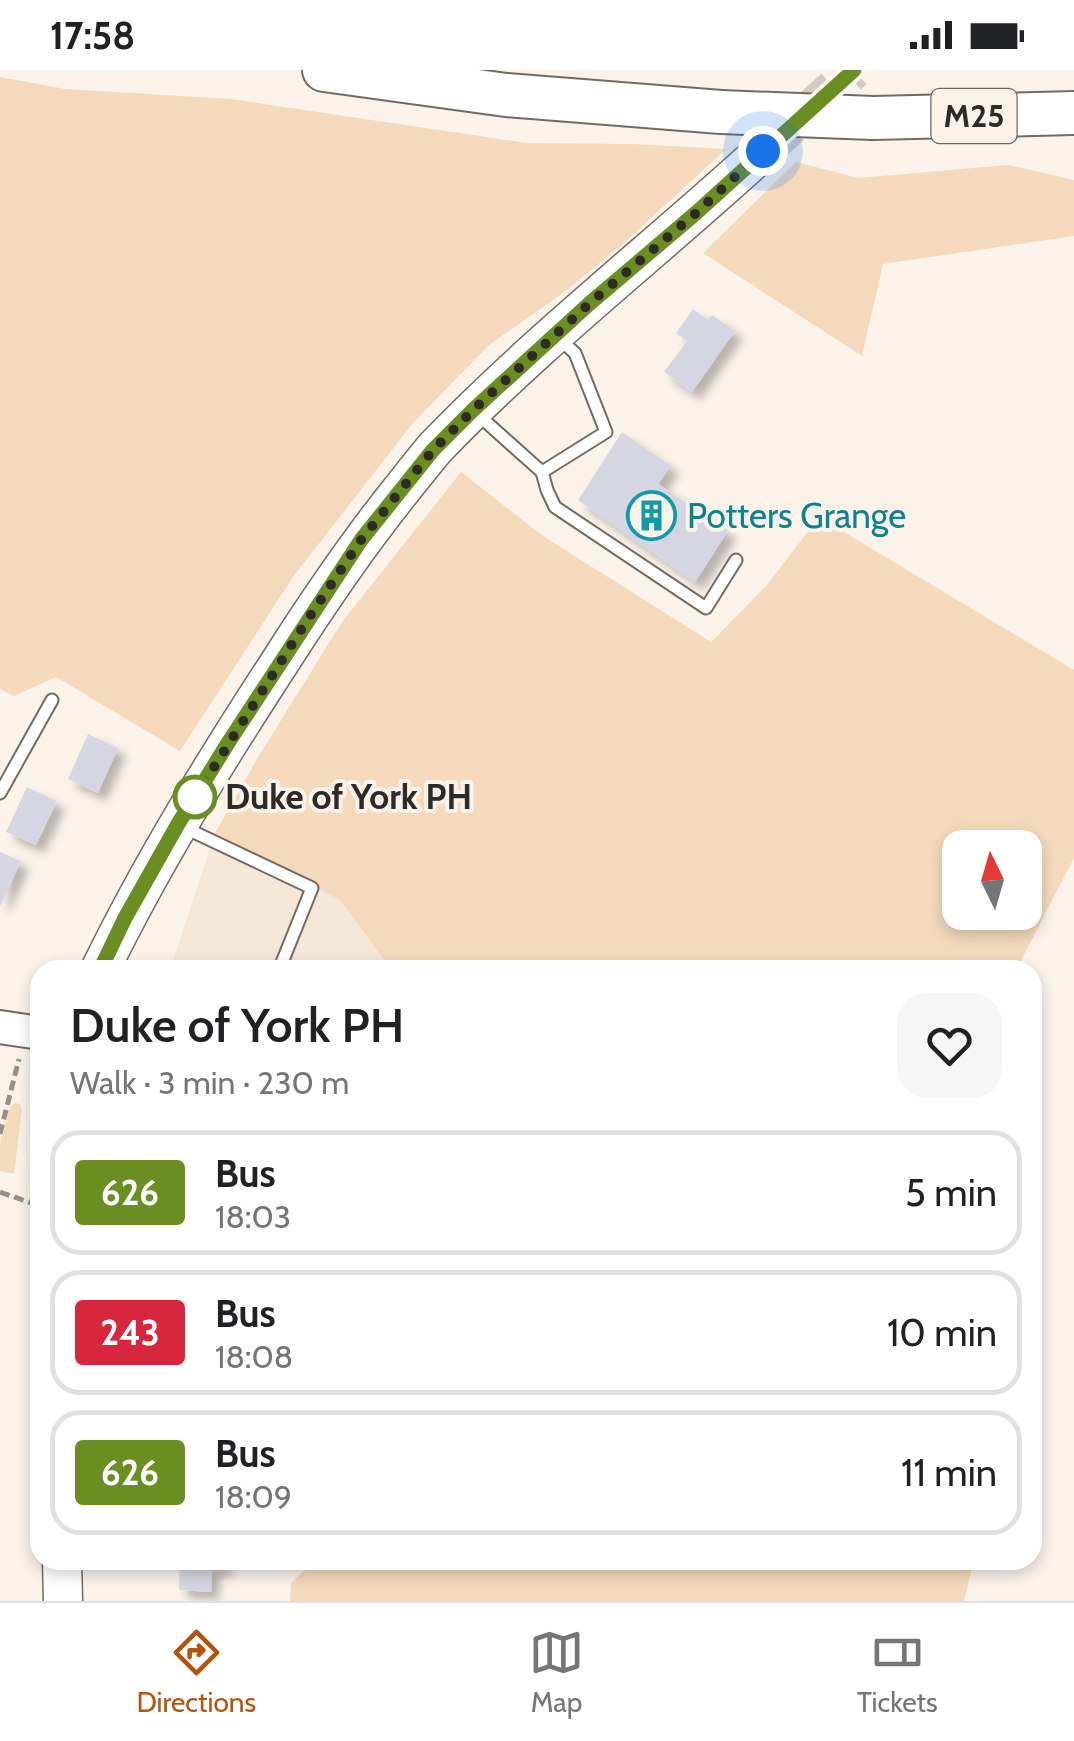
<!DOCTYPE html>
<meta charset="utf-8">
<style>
body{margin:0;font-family:Cabin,sans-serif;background:#f6f6f6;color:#202124;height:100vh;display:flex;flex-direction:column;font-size:38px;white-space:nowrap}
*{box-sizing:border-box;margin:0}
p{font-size:32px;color:#757577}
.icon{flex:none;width:55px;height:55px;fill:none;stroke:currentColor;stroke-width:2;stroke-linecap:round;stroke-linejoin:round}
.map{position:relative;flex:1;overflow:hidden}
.sheet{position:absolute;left:30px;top:890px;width:1012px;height:610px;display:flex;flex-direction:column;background:#fff;border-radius:30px;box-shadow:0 5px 15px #0003}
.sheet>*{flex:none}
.badge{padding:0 20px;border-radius:8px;font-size:35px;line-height:65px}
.needle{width:65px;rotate:355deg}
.tools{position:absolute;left:942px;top:760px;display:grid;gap:20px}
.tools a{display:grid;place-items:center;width:100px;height:100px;border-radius:20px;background:#fff;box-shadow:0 5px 15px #0003;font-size:50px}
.you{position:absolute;width:50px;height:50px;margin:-25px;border:8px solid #fff;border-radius:50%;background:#1a73e8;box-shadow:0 0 0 15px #1a73e833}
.map>.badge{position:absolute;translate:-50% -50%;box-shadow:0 0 0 5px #fff}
.round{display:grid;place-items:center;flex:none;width:105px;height:105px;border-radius:30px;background:#f6f6f6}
.summary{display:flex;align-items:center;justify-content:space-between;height:170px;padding:0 40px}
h1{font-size:48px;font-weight:600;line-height:75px}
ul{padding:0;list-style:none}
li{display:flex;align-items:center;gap:30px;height:125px;margin:0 20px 15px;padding:0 20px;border:5px solid #e0e0e0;border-radius:30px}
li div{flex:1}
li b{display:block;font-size:38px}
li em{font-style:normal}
li .badge{min-width:110px;font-weight:700;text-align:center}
.status{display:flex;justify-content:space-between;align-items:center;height:70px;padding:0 50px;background:#fff;direction:ltr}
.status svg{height:28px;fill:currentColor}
.menu{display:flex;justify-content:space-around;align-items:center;height:140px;border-top:2px solid #e0e0e0;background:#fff;font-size:28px;color:#757577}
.menu a{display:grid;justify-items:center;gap:5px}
.menu .current{color:#b45309}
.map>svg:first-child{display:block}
.built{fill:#f5e7d8}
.green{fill:#f4d9bd;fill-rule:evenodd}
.building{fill:#d5d6e1;filter:url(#shadow)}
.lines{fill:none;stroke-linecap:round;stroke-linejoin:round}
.primary-tunnel{stroke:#d2cbc3;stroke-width:38;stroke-dasharray:38 19;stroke-linecap:butt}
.lane-casing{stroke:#726b63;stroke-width:15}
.secondary-casing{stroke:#726b63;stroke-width:36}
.primary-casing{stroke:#726b63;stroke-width:41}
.highway-casing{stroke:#726b63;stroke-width:46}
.path{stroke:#969089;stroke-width:5;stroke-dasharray:10 5;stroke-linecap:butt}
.lane{stroke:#fff;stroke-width:11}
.secondary{stroke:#fff;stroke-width:32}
.primary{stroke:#fff;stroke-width:38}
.highway{stroke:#fff;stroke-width:42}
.highway-bridge-casing{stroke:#726b63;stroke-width:46;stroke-linecap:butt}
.highway-bridge{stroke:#fff;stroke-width:42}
.line-casing{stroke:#fff;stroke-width:22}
.line{stroke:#6b8e23;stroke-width:15}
.walk{stroke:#2e2b27;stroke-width:10;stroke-dasharray:0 18}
.stop-dot{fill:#fff;stroke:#6b8e23;stroke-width:5}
.labels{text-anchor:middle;stroke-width:8;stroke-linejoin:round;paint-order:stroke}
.shield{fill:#fbf3ea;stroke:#6c6762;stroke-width:2.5}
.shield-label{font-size:32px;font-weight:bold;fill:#2e2b27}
.culture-label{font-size:35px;fill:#0d838f;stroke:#fbf3ea;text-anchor:start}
.stop-label{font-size:35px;font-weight:bold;fill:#2e2b27;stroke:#fbf3ea;text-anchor:start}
</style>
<div class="status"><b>17:58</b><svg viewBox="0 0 49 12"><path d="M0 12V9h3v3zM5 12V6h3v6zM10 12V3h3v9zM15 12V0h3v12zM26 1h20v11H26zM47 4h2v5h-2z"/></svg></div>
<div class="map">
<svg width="1074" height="1531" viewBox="0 0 1074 1531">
<defs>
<filter id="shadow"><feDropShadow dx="8" dy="8" stdDeviation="5" flood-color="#0004"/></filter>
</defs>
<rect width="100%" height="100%" fill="#fbf3ea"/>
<path class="built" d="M215,763L341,831L391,900H170Z"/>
<path class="green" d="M0,7L65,19L231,29L527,73L633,74L726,79L623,174L563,223L489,275L413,353L293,507L180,681L56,607L14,626L0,619Z
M796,92L858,108L1008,95L1074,110V166L883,194L862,286L703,183Z
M461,402L543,466L711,572L767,515L819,447L1074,600V788L1016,900H391L341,831L215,763L260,684L342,552ZM960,778H1025V842H960Z
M15,1033L20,1034L22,1039L14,1104L0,1101V1075L10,1037Z
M315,1490H974L964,1531H290L291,1513Z"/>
<path class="building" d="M693,239L708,250L712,245L735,261L692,322L664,302L687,271L676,263Z
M622,362L671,396L658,414L728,461L695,512L578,430Z
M88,664L118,678L98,723L68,709Z
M27,717L57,731L36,775L6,762Z
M0,782L21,791L0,837Z
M180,1490H225V1498H212L211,1522L179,1520Z"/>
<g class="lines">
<path class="primary-tunnel" d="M763,81L854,0"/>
<defs>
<path id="lane" d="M476,343L542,402L606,362L575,283L558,268
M542,402L547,420L555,437L706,538L736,490
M0,723L52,630
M181,756L312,818L279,900"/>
<path id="secondary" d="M0,957L40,963"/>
<path id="primary" d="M100,900C152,793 215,692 280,592C317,534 355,478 398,424C411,408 423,392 436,377C538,271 655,180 763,81
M62,1490L63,1531"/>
<path id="highway" d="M324,0L506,25L721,42
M873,48L1074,43"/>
</defs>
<use href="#lane" class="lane-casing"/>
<use href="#secondary" class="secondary-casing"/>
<use href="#primary" class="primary-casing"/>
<use href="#highway" class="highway-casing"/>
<path class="path" d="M0,1064L19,989
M0,1122L40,1136"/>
<use href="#lane" class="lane"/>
<use href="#secondary" class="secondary"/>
<use href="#primary" class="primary"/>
<use href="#highway" class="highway"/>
<defs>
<path id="highway-bridge" d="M721,42L873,48"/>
</defs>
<use href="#highway-bridge" class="highway-bridge-casing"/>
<use href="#highway-bridge" class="highway-bridge"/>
</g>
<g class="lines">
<defs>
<path id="line" d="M100,900L125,848L178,754L228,673L361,470L433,380L473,340L589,234L696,143L854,0"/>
</defs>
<use href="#line" class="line-casing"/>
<use href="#line" class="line"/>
<path class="walk" d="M195,727L308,549L361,470L433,380L473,340L589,234L696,143L763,81"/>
</g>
<defs>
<symbol id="building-ring" viewBox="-11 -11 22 22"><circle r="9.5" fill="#fbf3ea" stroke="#0f9aa8" stroke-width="1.5"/><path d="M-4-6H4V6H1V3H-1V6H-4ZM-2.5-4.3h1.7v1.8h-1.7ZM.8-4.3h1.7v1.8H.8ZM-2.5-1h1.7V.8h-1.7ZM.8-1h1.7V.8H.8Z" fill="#0f9aa8"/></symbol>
</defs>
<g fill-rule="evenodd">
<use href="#building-ring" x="624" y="418" width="55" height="55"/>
</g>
<circle class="stop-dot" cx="195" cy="727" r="20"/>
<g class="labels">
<rect class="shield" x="931.5" y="19" width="85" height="54" rx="8"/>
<g class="shield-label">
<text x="974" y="57">M25</text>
</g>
<g class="culture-label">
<text x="687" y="458">Potters Grange</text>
</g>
<g class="stop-label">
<text x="225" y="739">Duke of York PH</text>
</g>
</g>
</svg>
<div class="tools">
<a><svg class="needle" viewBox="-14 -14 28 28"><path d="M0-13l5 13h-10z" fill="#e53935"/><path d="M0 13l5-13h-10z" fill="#757577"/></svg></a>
</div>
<div class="you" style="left:763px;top:81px"></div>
<section class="sheet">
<div class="summary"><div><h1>Duke of York PH</h1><p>Walk · 3 min · 230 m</p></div><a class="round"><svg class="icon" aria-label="heart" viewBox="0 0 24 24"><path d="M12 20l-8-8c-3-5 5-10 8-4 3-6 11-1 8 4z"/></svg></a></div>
<ul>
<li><span class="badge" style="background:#6b8e23;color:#fff">626</span><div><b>Bus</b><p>18:03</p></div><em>5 min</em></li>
<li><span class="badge" style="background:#d7263d;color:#fff">243</span><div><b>Bus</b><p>18:08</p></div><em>10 min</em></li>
<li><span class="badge" style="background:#6b8e23;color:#fff">626</span><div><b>Bus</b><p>18:09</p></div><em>11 min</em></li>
</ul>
</section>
</div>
<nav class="menu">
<a class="current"><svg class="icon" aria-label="directions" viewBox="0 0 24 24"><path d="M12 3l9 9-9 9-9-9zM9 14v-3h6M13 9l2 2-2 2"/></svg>Directions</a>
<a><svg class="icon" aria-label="map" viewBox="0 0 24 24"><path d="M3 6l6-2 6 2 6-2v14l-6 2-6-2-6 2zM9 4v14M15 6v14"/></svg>Map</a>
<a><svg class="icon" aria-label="tickets" viewBox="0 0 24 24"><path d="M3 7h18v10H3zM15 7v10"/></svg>Tickets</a>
</nav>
